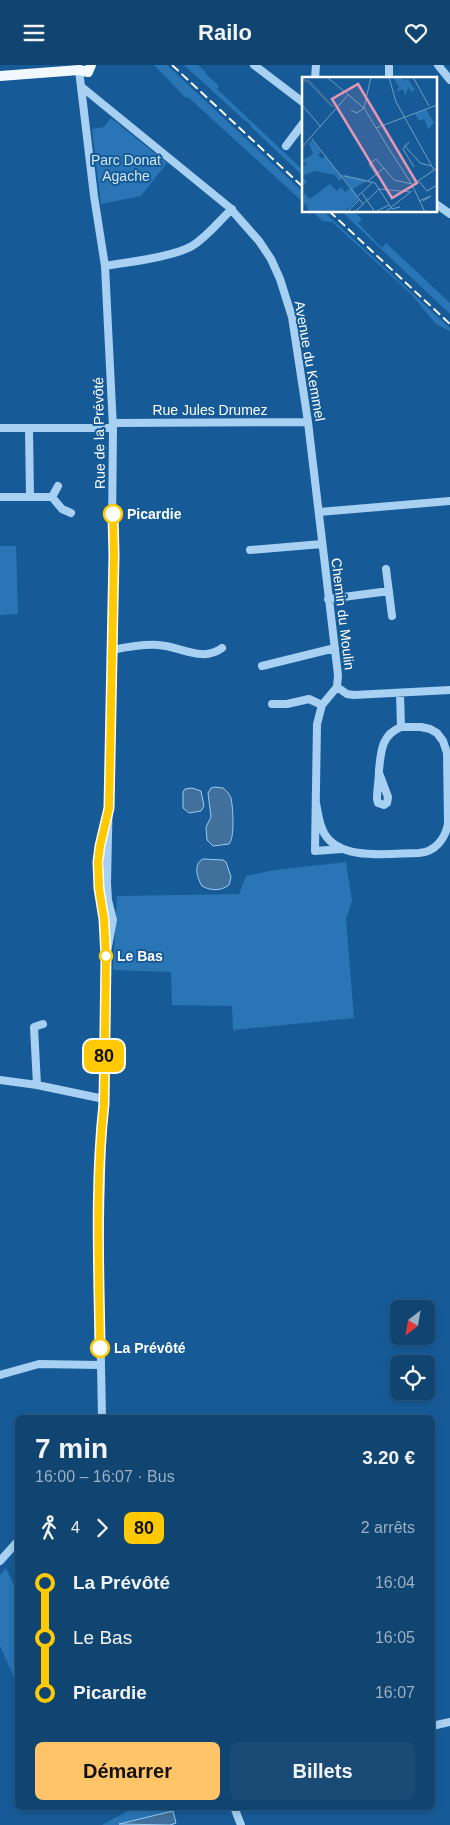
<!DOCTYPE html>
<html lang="fr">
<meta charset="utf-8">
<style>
body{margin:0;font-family:Arial,sans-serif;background:#194b76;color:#f1f3f6;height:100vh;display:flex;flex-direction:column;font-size:19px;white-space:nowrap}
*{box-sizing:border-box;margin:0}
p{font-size:16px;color:#9cb0c3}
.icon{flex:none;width:28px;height:28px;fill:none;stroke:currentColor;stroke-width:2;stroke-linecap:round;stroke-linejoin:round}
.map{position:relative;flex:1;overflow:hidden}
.drawer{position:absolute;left:15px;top:1350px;width:420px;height:395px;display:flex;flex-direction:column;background:#104471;border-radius:8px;box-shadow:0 2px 8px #0003,0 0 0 1px #305c84}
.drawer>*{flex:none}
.badge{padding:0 10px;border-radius:8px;font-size:18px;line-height:32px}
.needle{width:32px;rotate:211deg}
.fabs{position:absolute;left:390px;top:1235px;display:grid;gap:10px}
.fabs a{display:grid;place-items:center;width:45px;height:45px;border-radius:8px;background:#104471;box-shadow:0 2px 8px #0003,0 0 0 1px #305c84;font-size:25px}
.map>.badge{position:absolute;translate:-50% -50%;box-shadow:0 0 0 2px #fff}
.legs{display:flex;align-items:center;gap:8px;height:55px;padding:0 20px;font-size:16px}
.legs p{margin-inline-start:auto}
.head{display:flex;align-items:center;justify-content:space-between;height:85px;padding:0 20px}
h1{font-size:28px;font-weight:700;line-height:38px}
.primary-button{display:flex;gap:10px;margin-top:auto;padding:10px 20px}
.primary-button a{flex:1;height:58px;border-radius:8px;background:#ffc468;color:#111;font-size:20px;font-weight:700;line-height:58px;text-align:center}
.primary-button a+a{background:#194b76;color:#f1f3f6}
ul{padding:0 20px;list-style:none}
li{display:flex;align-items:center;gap:18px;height:55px;font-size:19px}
li i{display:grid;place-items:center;width:8px;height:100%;margin:0 6px;background:currentColor}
li i::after{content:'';width:12px;height:12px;margin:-6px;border:4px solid;border-radius:50%;background:#104471}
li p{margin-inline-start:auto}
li:first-child i{background:linear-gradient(#0000 50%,currentColor 0)}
li:last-child i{background:linear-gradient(currentColor 50%,#0000 0)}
header{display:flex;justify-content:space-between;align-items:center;height:65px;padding:0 20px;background:#104471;font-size:22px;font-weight:700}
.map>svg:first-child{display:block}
.green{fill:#2975b5}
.water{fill:#40709b;stroke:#9acdf4}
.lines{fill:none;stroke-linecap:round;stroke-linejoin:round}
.minor{stroke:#a7d0f2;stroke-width:8}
.major{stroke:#f2f8ff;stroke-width:10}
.rail{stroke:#fff;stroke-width:2;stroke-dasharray:9 4;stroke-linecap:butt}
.line-1-casing{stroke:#fff;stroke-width:11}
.line-1{stroke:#ffc904;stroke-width:8}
.stop-1-dot{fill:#fff;stroke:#ffc904;stroke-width:2.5}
.labels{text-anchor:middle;stroke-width:4;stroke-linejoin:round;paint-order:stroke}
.park-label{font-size:14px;fill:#cfe8fc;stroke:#165b97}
.street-label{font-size:14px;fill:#fff;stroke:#165b97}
.stop-label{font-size:14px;font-weight:bold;fill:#fff;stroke:#165b97;text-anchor:start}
.inset-river{fill:none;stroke:#40709b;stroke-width:2.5}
.inset-road{fill:none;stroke:#739dc1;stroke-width:1}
.view{fill:#e497b5;fill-opacity:0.15;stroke:#e497b5;stroke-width:2.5}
.inset-edge{fill:none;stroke:#fff;stroke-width:2.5}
</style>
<header><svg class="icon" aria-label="menu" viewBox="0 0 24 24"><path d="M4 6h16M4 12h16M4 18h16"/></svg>Railo<svg class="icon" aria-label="heart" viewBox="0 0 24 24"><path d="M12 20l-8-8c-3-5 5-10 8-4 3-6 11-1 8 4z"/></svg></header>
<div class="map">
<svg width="450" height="1760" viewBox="0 0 450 1760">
<rect width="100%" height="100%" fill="#165b97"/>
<path class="green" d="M154,0H167L304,128V138L188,32L186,33Z
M184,0H198L206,7L205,8L219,21L217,24L304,106V112L251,62V60L243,54Z
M111,53L167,98L141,131L101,139L92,64L104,62Z
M313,146H323L450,263V266L436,259L411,229L332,157L322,156Z
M341,146H353L362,154L358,158L382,183L386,178L450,238V249Z
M0,481H16L18,549L0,550Z
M346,797L352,836L346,854L354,953L233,965L232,941L172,940L171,907L113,905L117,831L239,829L246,811L275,805Z
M6,1503L17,1527V1619L0,1581V1510Z
M135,1742L171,1743L175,1760H102Z"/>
<path class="water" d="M215,722L223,723C227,726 229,729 231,733C233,742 235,773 229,779L213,781L207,775L206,762L211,752L208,728L211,723Z
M192,723L201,726L204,741L201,746L189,748L183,743V727L185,724Z
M203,794L223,795L226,797L231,812L229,820C221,826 211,826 202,821C197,813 193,799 203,794Z
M173,1746L176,1758L170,1760L119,1759Z"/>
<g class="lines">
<path class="minor" d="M254,0L304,38
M438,0L450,15
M79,5L94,131L105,201L113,363L112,462L114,490L107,818L108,835L113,855L106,892
M315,14L316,0
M389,14V0
M83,23L229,142L259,176L271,194L280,214L292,252L308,357L338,610L337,622L347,629L354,630L450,625
M286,81L304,57
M436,139L450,149
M105,201C128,197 173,192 192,181C207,172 219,156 232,144
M113,358L308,357
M0,363H113
M29,363L30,432
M58,421L52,432L62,444L71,448
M0,432H52
M319,447L450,436
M250,485L322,479
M386,504L392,551
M328,534L389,526
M112,585C127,582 143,579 158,580C180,581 202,598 222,583
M262,601L335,583
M272,639H287L309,634L322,640L337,622
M322,640L317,659L315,786L342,784
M379,708L388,732L387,738L384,740L378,738L377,734C377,724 379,715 379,705C381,687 381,670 401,662L400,628
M316,738C318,748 319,759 324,768C340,797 391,788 419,788C435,787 445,774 448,759L447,688L443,676L437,668L430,664L421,662H401
M0,1015L37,1020L104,1034
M37,1020L34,962L43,959
M0,1310L39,1299L100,1300
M102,1352L99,1197L106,892L104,854L98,815L99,786L105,764
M0,1496L18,1476
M432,1661L450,1657
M234,1742L241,1760"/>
<path class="major" d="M0,11L79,5L88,7L91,0"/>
<path class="rail" d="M172,0L304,123
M329,146L450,259"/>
</g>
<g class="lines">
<defs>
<path id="line-1" d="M100,1283C99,1202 95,1120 104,1039L106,892L104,854L99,823L98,797L100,781L109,743L114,490L113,449"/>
</defs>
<use href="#line-1" class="line-1-casing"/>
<use href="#line-1" class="line-1"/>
</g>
<g class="stop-1-dot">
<circle cx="113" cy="449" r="9"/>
<circle cx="106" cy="891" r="6"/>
<circle cx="100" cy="1283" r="9"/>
</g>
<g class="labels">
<g class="park-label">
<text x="126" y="100">Parc Donat<tspan x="126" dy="16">Agache</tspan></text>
</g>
<g class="street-label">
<text transform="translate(310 296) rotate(80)" y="5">Avenue du Kemmel</text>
<text x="210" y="350">Rue Jules Drumez</text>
<text transform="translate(99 368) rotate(-91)" y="5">Rue de la Prévôté</text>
<text transform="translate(343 549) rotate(83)" y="5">Chemin du Moulin</text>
</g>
<g class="stop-label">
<text x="127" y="454">Picardie</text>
<text x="117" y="896">Le Bas</text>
<text x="114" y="1288">La Prévôté</text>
</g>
</g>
<g transform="translate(302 12)">
<rect width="135" height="135" fill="#165b97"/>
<path d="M91,0H102L101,4L106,2L113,13L109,15L107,10L103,18L101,12L94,15L97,10ZM124,32L132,46L126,52L122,42L117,44L113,37ZM10,64L19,75L16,78L20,82L23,79L38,97L29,95L66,103L51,112L57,122L42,135H7L4,126L0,130L2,116L8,122L28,107L35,114L39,110L43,115L49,111L41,100L37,104L33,98L13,94L0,99L5,105L1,108L0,106V89H3L0,88L5,89L1,83L11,77L7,66Z" fill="#2975b5"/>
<path class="inset-river" d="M0,3L6,4L31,30"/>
<path class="inset-road" d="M25,0L62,31L84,67M87,0L94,25L132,93M111,0L127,29M0,28L19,50M62,31L69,0M49,33L55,36L62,31M74,51L135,28M10,62L61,127M107,65L101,72L112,90M84,67L109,106M102,68L118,86L129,89M0,70L46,18M42,99L73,106M76,100L67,87L74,82L92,103L110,107M66,104L82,91M117,104L125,114L135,108M73,106L90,132L98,130M111,110L123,135M110,111V108L135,91M77,112L108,115M60,116L73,135M56,119L71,105M117,124L129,119L121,124M45,135L58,122M53,135L77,112M73,135L87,128M83,135L110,114"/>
<path class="view" d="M56,7L115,106L90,121L30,22Z"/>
<rect width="135" height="135" class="inset-edge"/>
</g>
</svg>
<div class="fabs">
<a><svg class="needle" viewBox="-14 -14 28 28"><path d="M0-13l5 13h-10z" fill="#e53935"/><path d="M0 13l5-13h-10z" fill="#9cb0c3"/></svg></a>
<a><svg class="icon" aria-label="locate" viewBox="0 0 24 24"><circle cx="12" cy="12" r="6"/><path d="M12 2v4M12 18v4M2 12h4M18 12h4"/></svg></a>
</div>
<b class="badge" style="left:104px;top:991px;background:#ffc904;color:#111">80</b>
<section class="drawer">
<div class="head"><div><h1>7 min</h1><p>16:00 – 16:07 · Bus</p></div><b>3.20 €</b></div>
<div class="legs"><svg class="icon" aria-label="walk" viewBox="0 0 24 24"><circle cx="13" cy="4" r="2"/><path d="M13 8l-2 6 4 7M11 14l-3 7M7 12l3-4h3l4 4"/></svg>4<svg class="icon" aria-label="forward" viewBox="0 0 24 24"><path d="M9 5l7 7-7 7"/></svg><b class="badge" style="background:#ffc904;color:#111">80</b><p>2 arrêts</p></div>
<ul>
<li><i style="color:#ffc904"></i><b>La Prévôté</b><p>16:04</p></li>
<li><i style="color:#ffc904"></i><span>Le Bas</span><p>16:05</p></li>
<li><i style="color:#ffc904"></i><b>Picardie</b><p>16:07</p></li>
</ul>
<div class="primary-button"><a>Démarrer</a><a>Billets</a></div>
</section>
</div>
